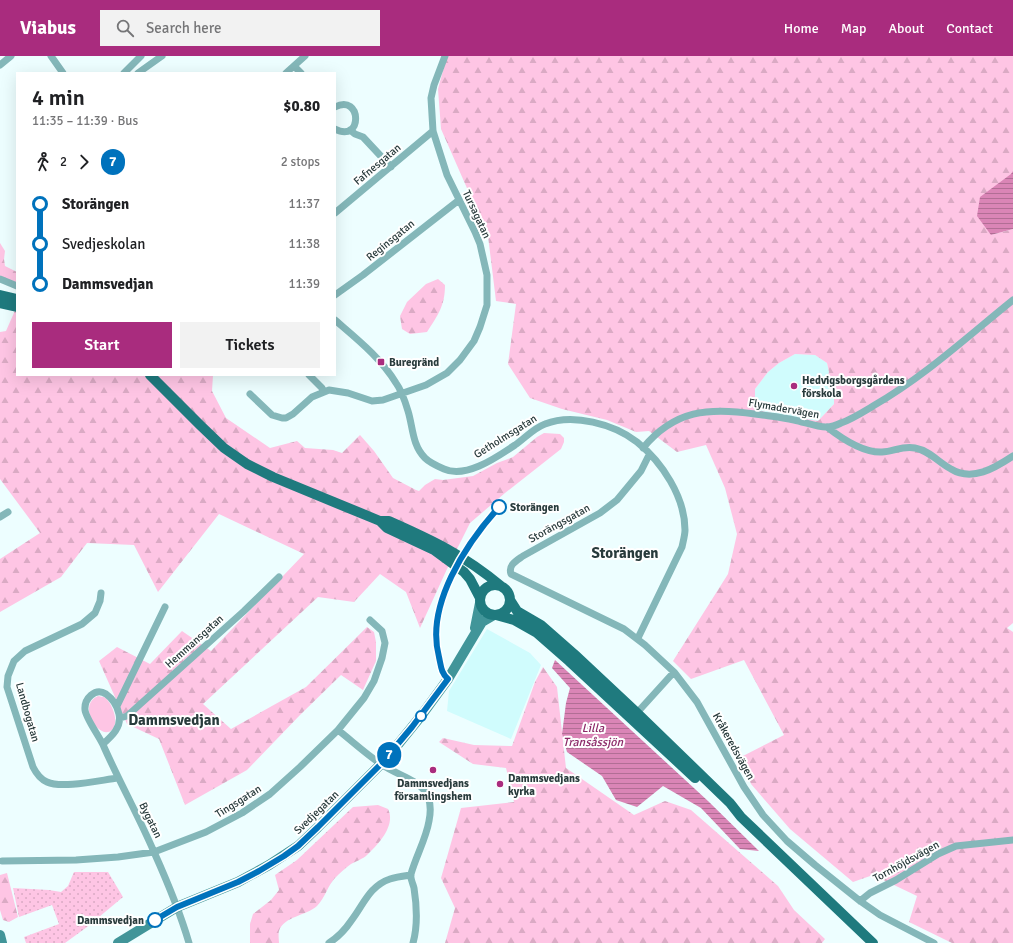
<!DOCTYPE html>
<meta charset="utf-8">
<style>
body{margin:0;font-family:Signika,sans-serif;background:#f2f2f2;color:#202124;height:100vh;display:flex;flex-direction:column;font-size:15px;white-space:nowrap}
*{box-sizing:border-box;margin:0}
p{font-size:13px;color:#757577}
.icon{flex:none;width:22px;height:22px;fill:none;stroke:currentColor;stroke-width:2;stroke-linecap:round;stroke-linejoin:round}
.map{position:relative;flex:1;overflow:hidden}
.drawer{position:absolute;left:16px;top:16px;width:320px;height:304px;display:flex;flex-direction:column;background:#fff;border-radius:0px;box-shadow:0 4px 16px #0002}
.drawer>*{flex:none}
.badge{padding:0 8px;border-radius:13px;font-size:14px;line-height:26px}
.map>.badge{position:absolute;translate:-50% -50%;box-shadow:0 0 0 2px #fff}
.legs{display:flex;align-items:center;gap:6px;height:44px;padding:0 16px;font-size:13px}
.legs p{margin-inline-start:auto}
.head{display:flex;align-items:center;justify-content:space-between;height:68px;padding:0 16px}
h1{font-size:22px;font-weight:600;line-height:30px}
.button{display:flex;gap:8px;margin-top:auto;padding:8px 16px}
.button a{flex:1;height:46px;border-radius:0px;background:#a92c7e;color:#fff;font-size:16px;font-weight:600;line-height:46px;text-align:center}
.button a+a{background:#f2f2f2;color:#202124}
ul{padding:0 16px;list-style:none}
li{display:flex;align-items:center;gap:14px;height:40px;font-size:15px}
li i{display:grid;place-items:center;width:6px;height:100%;margin:0 5px;background:currentColor}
li i::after{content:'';width:10px;height:10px;margin:-5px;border:3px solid;border-radius:50%;background:#fff}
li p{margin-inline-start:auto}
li:first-child i{background:linear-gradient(#0000 50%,currentColor 0)}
li:last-child i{background:linear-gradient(currentColor 50%,#0000 0)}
header{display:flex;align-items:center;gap:24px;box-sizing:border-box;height:56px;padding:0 20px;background:#a92c7e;color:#fff}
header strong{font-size:19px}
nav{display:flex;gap:22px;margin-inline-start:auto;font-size:14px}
.search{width:280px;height:36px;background:#f2f2f2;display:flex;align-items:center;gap:10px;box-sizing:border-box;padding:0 14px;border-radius:0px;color:#757577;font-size:15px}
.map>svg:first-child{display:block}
.built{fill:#d0fcfd}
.green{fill:#fec5e4}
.forest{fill:url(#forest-firs);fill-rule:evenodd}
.park{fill:url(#park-dots)}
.water{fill:url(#water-rules)}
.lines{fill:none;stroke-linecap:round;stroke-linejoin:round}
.street{stroke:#84b7b9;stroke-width:7}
.secondary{stroke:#419599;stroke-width:10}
.primary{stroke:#1f7a7e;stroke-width:10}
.line-1-casing{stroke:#fff;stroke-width:9}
.line-1{stroke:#0072bc;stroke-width:6}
.poi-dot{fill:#a92c7e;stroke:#fff;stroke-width:1.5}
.stop-1-dot{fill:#fff;stroke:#0072bc;stroke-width:2}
.labels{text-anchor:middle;stroke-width:4;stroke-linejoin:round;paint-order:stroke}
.street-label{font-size:11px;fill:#293b3c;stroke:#fff}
.poi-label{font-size:11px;font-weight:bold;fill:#293b3c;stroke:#fff;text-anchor:start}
.stop-label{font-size:11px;font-weight:bold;fill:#293b3c;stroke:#fff;text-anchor:start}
.water-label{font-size:12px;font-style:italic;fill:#8c2a69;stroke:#fff}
.district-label{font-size:15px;font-weight:bold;fill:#293b3c;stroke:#fff}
</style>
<header>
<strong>Viabus</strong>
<div class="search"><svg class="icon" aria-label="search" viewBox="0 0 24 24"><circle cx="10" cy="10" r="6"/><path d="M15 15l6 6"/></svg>Search here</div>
<nav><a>Home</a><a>Map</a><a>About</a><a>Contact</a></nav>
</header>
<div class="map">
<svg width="1013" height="887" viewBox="0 0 1013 887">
<defs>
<pattern id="forest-firs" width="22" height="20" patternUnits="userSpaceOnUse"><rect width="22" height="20" fill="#fec5e4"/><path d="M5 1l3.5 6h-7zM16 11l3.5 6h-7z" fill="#daaac4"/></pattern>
<pattern id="park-dots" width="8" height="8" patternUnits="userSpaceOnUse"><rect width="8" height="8" fill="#fec5e4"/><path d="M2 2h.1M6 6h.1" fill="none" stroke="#daaac4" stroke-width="1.8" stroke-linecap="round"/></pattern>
<pattern id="water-rules" width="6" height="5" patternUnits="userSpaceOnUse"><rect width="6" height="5" fill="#da85b6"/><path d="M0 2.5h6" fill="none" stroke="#b16e95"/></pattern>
</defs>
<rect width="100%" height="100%" fill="#edfeff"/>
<path class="built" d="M795,298L815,299L827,307L829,316L826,327L834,333V348L818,365L755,354V333L768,316L779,307Z
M487,573L530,597L541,609L511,683L447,655L449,635Z"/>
<path class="green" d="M98,640C98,640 103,641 104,641C111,645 117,661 115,668C107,694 73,651 98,640Z"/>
<path class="forest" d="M447,0H1013V115L991,179L1013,173V567L1007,572L1013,576V887H952L909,866L917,840L873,819L853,826L790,773L751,728L741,701L784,679L744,604L691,623L673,605L728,518L737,478L725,432L706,389L677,396L649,375L636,376L607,364L562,353L530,342L508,308L516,248L496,245L488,180L441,73L438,33ZM795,298L815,299L827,307L829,316L826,327L834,333V348L818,365L755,354V333L768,316L779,307Z
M0,187L5,195L4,203L5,210L17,216V234L0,224Z
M438,223L445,229C445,250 438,259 427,276L410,278L402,273L400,260L407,246L426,228Z
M17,250V319H213L212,335L226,362L270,392L297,385L305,392L333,394L342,397L360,379L374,395L393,422L416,434L419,435L425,429L435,423L443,424L473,420L497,407L513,401L537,381L544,377L560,378L564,382V386L561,393L505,437L470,467L447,513L420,572L406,536L380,518L354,546L318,541L203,648L231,673L306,631L367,571L374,576L376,586V605L363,634L341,619L300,659L247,714L185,749L159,683L127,668L99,605L117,591L150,608L182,575L211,595L304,498L219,458L158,536L134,489L87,487L61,521L0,556V503L40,477L0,423V276L6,275Z
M543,611L557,631L566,712L634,759L665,745L691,754L778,830L794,854L825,883L822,887H445L455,852L441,822L461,752L514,746L506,712L473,708L439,686L443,682L474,689L512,690L535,626Z
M378,749L388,753C396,769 379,788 367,799C363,803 356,805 351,808C345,812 340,817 335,822C328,829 325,842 317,850C306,860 284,860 279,875C278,878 279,884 279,887H250V868L253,858L271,844L279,834L275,819L297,804L353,751Z
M7,817L18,861L9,866L3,864L0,854V819Z"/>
<path class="park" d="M74,816H108L123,841L87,871L65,887H26L24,881L59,868L52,849L19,861L13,832L49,834L61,836L68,830Z"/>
<path class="water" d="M1013,115V173L991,179L977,160L980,141L1011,118Z
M555,604L708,745L759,795L740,793L701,752L663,730L637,751L616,744L602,720L567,696L562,678L566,647L570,632L552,612Z"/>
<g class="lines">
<path class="street" d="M51,0L63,17
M0,9L11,0
M294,10L301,17
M124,17L141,0
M138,17L162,0
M286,17L305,0
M335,51C362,37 363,88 335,73
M350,74L355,78L363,81L391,111
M335,157L433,75
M0,223L17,230
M335,239L363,219L459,144
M335,264C357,283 381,302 396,327C402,335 405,345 408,355C413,371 412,389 425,402C430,407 437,410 444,413C466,423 497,401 515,389C525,382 534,372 545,368C573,357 614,368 637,386C662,406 685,441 685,474C685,479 683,486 682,491L638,582
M309,319L322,332L323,336
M250,338L272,359L282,362H286L293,358L312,341L329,334L348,337L372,345L383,344L426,329L447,317L460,304L474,285L480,271L487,249V219L480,188L475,176L447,119L433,75L431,42L434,29L445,0
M827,371C841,382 863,397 882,396C893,396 903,389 915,392C930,395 938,406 951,413C972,426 995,412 1013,400
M643,392C674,354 709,351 755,358C768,360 781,361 794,364C804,366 817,371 826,371C831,371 837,369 841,367C852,363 863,356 873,350C924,321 967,281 1013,244
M649,399L641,415L617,444L600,457L523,500C516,505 508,509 511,518L624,573L645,589L674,616L697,646L744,731L763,759L787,785L815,809L860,845L880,859L934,887
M0,461L8,456
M101,537L100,545L95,557L82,568L25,595L14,605L8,620L7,631L33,711C36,717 40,723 47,726C62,733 101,724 118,722
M117,650L165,551
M635,659L674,616
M120,662L127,660L244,555L279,521
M338,674C352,685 366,698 381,708C406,725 437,725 429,765C426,783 416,800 411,818C410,822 413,828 414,832C417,851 418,869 413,887
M103,688C112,680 122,671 119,658C117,649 113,643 106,638C95,631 84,643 85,654C86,663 100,681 104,691C120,727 139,761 154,796C167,825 180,856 189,887
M2,805L76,804L118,801L154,796L206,776L242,757L270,738L300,711L338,674L364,642L374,625L382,602L385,587L382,575L370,564
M860,845L870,837L896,824L938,798L956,790L1013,784
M329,887C338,881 345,874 351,865C363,850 369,830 390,823C396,821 404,820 411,819"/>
<path class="secondary" d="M475,572L480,547
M0,879L2,887
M118,887L177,851L238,826L269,809L298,790L318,771L381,708L391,697L421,660L448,623L482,566L494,559"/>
<path class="primary" d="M0,239L17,243
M0,247L17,251
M150,319L200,369L224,392L247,408L273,421L380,465H389C432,484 464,499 501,530
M380,465L387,472L434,494L464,516L470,523L480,542
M480 544a15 15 0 1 1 30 0a15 15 0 1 1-30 0Z
M510,544L517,555L541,569L574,598L637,657L730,747L741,761L873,887
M496,559L514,564L537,577L569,605L695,722"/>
</g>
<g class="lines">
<defs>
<path id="line-1" d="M155,864L177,851L238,826L259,815L284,800L298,790L318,771L381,708L412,671L448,623C441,617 441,610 439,601C425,549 466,488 499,451"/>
</defs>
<use href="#line-1" class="line-1-casing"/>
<use href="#line-1" class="line-1"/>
</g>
<g class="poi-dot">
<rect x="377" y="302" width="8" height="8" rx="2"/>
<circle cx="794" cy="330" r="4"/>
<circle cx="433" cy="714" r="4"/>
<circle cx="500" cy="728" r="4"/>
</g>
<g class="stop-1-dot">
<circle cx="499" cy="451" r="7"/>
<circle cx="421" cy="660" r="5"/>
<circle cx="155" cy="864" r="7"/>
</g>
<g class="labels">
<g class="street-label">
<text transform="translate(377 108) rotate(-40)" y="4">Fafnesgatan</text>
<text transform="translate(477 158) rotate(65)" y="4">Tursagatan</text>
<text transform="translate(390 184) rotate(-39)" y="4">Reginsgatan</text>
<text transform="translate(784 352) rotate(10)" y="4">Flymadervägen</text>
<text transform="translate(505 380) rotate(-32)" y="4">Getholmsgatan</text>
<text transform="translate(559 467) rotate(-29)" y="4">Storängsgatan</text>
<text transform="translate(194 585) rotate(-42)" y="4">Hemmansgatan</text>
<text transform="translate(28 656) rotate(74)" y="4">Landbogatan</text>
<text transform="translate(734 690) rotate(61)" y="4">Kråkeredsvägen</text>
<text transform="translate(238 745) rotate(-32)" y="4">Tingsgatan</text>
<text transform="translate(316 756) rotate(-44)" y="4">Svedjegatan</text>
<text transform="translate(151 764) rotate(64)" y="4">Bygatan</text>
<text transform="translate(906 805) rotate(-29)" y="4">Tornhöjdsvägen</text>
</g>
<g class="poi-label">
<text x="389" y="310">Buregränd</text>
<text x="802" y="328">Hedvigsborgsgårdens<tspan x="802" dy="13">förskola</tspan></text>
<text x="508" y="726">Dammsvedjans<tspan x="508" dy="13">kyrka</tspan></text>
<text x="433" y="731" text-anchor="middle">Dammsvedjans<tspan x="433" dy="13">församlingshem</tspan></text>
</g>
<g class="stop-label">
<text x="510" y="455">Storängen</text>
<text x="144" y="868" text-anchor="end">Dammsvedjan</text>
</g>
<g class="water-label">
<text x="593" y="676">Lilla<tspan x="593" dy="14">Transåssjön</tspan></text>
</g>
<g class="district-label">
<text x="625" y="502">Storängen</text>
<text x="174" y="669">Dammsvedjan</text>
</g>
</g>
</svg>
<b class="badge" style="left:389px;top:699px;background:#0072bc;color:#fff">7</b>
<section class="drawer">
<div class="head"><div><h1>4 min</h1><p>11:35 – 11:39 · Bus</p></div><b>$0.80</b></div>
<div class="legs"><svg class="icon" aria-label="walk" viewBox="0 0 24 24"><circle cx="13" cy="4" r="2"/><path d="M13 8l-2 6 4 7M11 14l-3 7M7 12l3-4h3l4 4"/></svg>2<svg class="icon" aria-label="forward" viewBox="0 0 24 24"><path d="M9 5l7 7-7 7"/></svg><b class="badge" style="background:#0072bc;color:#fff">7</b><p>2 stops</p></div>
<ul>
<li><i style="color:#0072bc"></i><b>Storängen</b><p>11:37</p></li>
<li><i style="color:#0072bc"></i><span>Svedjeskolan</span><p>11:38</p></li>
<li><i style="color:#0072bc"></i><b>Dammsvedjan</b><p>11:39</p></li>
</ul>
<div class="button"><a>Start</a><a>Tickets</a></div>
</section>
</div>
